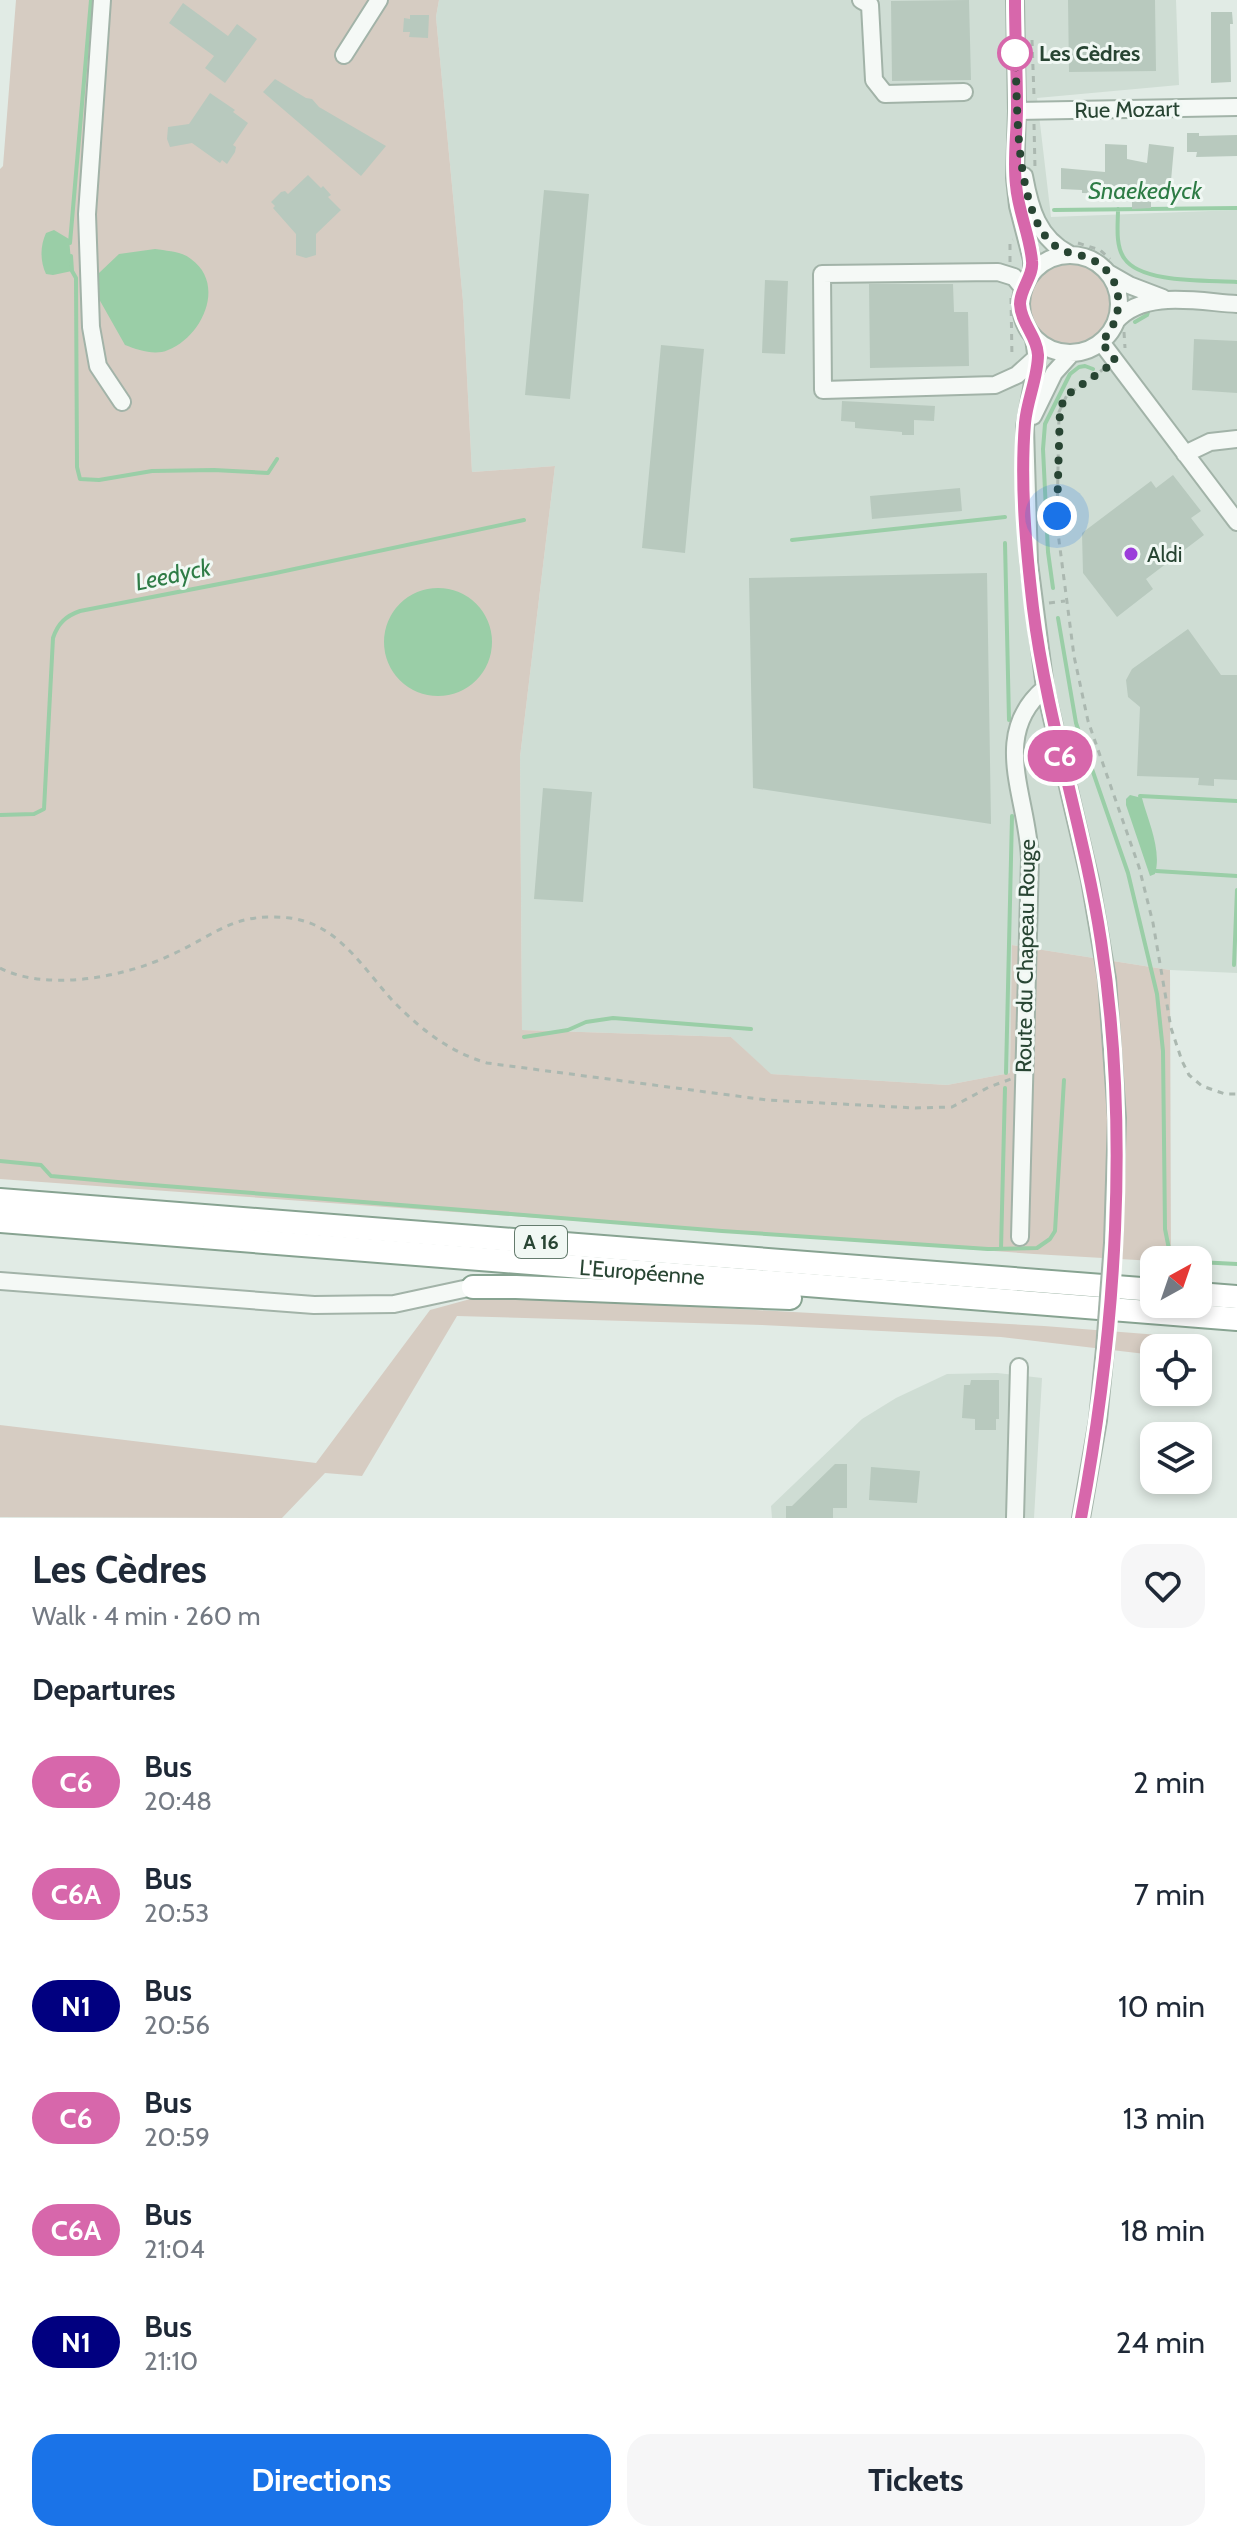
<!DOCTYPE html>
<meta charset="utf-8">
<style>
body{margin:0;font-family:Cabin,sans-serif;background:#f6f6f7;color:#1f2937;height:100vh;display:flex;flex-direction:column;font-size:30px;white-space:nowrap}
*{box-sizing:border-box;margin:0}
p{font-size:26px;color:#747a83}
.icon{flex:none;width:44px;height:44px;fill:none;stroke:currentColor;stroke-width:2;stroke-linecap:round;stroke-linejoin:round}
.map{position:relative;height:1518px;overflow:hidden}
.side{display:flex;flex-direction:column;background:#fff;flex:1}
.side>*{flex:none}
.badge{padding:0 16px;border-radius:26px;font-size:28px;line-height:52px}
.needle{width:52px;rotate:40deg}
.tools{position:absolute;left:1140px;top:1246px;display:grid;gap:16px}
.tools a{display:grid;place-items:center;width:72px;height:72px;border-radius:16px;background:#fff;box-shadow:0 4px 12px #0003;font-size:40px}
.you{position:absolute;width:40px;height:40px;margin:-20px;border:6px solid #fff;border-radius:50%;background:#1a73e8;box-shadow:0 0 0 12px #1a73e833}
.map>.badge{position:absolute;translate:-50% -50%;box-shadow:0 0 0 4px #fff}
h2{padding:0 32px;font-size:30px;line-height:72px}
.round{display:grid;place-items:center;flex:none;width:84px;height:84px;border-radius:24px;background:#f6f6f7}
.summary{display:flex;align-items:center;justify-content:space-between;height:136px;padding:0 32px}
h1{font-size:38px;font-weight:700;line-height:60px}
.primary-button{display:flex;gap:16px;margin-top:auto;padding:16px 32px}
.primary-button a{flex:1;height:92px;border-radius:24px;background:#1a73e8;color:#fff;font-size:32px;font-weight:700;line-height:92px;text-align:center}
.primary-button a+a{background:#f6f6f7;color:#1f2937}
ul{padding:0;list-style:none}
li{display:flex;align-items:center;gap:24px;height:112px;padding:0 32px}
li div{flex:1}
li b{display:block;font-size:30px}
li em{font-style:normal}
li .badge{min-width:88px;font-weight:700;text-align:center}
.map>svg:first-child{display:block}
.built{fill:#cfddd4}
.green{fill:#d6ccc2}
.water{fill:#9acea7}
.lines{fill:none;stroke-linecap:round;stroke-linejoin:round}
.stream{stroke:#9acea7;stroke-width:4}
.building{fill:#b8c9be}
.minor-casing{stroke:#a2b3a8;stroke-width:20}
.highway-casing{stroke:#87a391;stroke-width:26}
.path{stroke:#abb8b0;stroke-width:3;stroke-dasharray:6 6;stroke-linecap:butt}
.minor{stroke:#f5f9f6;stroke-width:16}
.highway{stroke:#fff;stroke-width:22}
.minor-bridge-casing{stroke:#a2b3a8;stroke-width:20;stroke-linecap:butt}
.minor-bridge{stroke:#f5f9f6;stroke-width:16}
.line-casing{stroke:#fff;stroke-width:18}
.line{stroke:#d767ab;stroke-width:12}
.walk{stroke:#284533;stroke-width:8;stroke-dasharray:0 14.4}
.stop-dot{fill:#fff;stroke:#d767ab;stroke-width:4}
.poi-dot{fill:#9b3dda;stroke:#f1f8f4;stroke-width:3}
.labels{text-anchor:middle;stroke-width:6;stroke-linejoin:round;paint-order:stroke}
.shield{fill:#f1f8f4;stroke:#647b6d;stroke-width:2}
.shield-label{font-size:20px;font-weight:bold;fill:#284533}
.stop-label{font-size:22px;font-weight:bold;fill:#284533;stroke:#f1f8f4;text-anchor:start}
.street-label{font-size:22px;fill:#284533;stroke:#f1f8f4}
.poi-label{font-size:22px;fill:#284533;stroke:#f1f8f4;text-anchor:start}
.water-label{font-size:24px;font-style:italic;fill:#2e7c46;stroke:#f1f8f4}
</style>
<div class="map">
<svg width="1237" height="1518" viewBox="0 0 1237 1518">
<rect width="100%" height="100%" fill="#e1ebe5"/>
<path class="built" d="M439,0H1176L1179,85L1037,98L1051,217L1237,210V973L1170,970L1012,945L1010,1073L947,1085L770,1074L731,1037L522,1030L520,757L555,466L472,472L463,301L436,17Z
M997,1373L1042,1378L1034,1518H772L771,1506L862,1419L896,1398L947,1374Z"/>
<path class="green" d="M16,0H439L436,17L463,301L472,472L555,466L520,757L522,1030L731,1037L771,1074L947,1085L1010,1073L1012,945L1170,970L1171,1260L1154,1261L1034,1254L0,1179V169L3,166Z
M1029 303a41 41 0 1 1 82 0a41 41 0 1 1-82 0Z
M524,1297L1044,1326L1172,1336V1348H1154V1355L1001,1337L762,1325L457,1316L362,1476L325,1473L282,1518L0,1517V1425L316,1463L430,1310L474,1298Z"/>
<path class="water" d="M54,230L69,239L72,271L53,275L46,274C40,261 40,246 46,233Z
M155,249C167,251 181,251 191,259C226,284 203,336 168,350C155,356 138,350 125,345L99,299V273L119,254Z
M384 642a54 54 0 1 1 108 0a54 54 0 1 1-108 0Z
M1130,795L1142,798C1148,821 1162,850 1155,874L1150,876L1126,805V799Z"/>
<g class="lines">
<path class="stream" d="M1118,209C1118,224 1115,245 1124,258C1141,284 1209,280 1237,282
M1054,210L1237,208
M70,243L91,0
M71,256L72,271L76,278L77,467L80,479L99,480L152,471L214,470L268,473L277,459
M1135,322L1147,315L1149,309
M792,540L1005,517
M1005,543L1009,720
M1053,588L1048,552L1043,449L1045,424L1070,374L1079,367L1085,366L1093,369
M1058,618L1076,723L1128,873L1157,994L1163,1051L1165,1229L1170,1254L1177,1260
M1140,796L1237,801
M0,815L34,814L44,809L53,638C58,623 66,616 80,611L271,574L524,520
M1156,871L1237,876
M1234,965L1237,890
M524,1037L568,1030L586,1022L613,1018L751,1029
M1006,1073L1012,816
M0,1161L41,1165L51,1176L140,1184L722,1231L988,1249L1037,1248L1050,1239L1055,1231L1064,1080
M1001,1249L1005,1088
M1198,1262L1237,1264"/>
</g>
<path class="building" d="M969,0L971,80L892,81L891,1Z
M1068,0H1155L1156,71L1069,72Z
M183,3L228,36L237,24L257,39L225,83L205,68L214,56L169,23Z
M1211,12H1232L1233,24H1230L1231,82L1211,83Z
M410,15H429L428,38L409,37L410,32H403L404,18L410,19Z
M275,79L306,98L312,99L319,107L386,146L361,176L263,92Z
M210,93L235,110L233,112L248,123L233,145L236,147L235,152L227,164L222,160L220,163L192,143L170,147L167,139L168,127L189,124Z
M1187,133H1199V136L1237,135V156L1196,157L1197,152H1187Z
M1105,144L1127,145V159L1147,163L1149,144L1174,147L1170,192L1162,189L1161,195L1151,193V208L1132,209V194L1082,193V190L1061,189V168L1105,172Z
M308,175L321,188L323,186L331,195L328,197L341,210L316,234V255L306,258L296,255V234L273,208L275,206L271,202L281,192L285,191L288,194Z
M544,190L589,194L570,399L525,395Z
M765,280L788,281L785,354L762,353Z
M869,284H953L954,312H968L969,366L870,368Z
M1194,339L1237,341V393L1192,390Z
M661,345L704,349L685,553L642,548Z
M842,401L935,406L934,421L914,420V435H902V432L855,428V422L841,421Z
M1173,475L1201,511L1191,518L1204,535L1146,579L1153,589L1117,617L1083,573L1082,533L1151,481L1156,488Z
M960,488L962,511L872,519L870,496Z
M987,573L991,824L753,788L749,578Z
M1188,629L1221,675H1237V780L1214,779V786L1198,785L1199,778L1137,776L1140,707L1128,697L1126,680L1132,669Z
M543,788L592,792L583,902L534,899Z
M971,1380H999V1419H996V1430H975V1419L962,1418L964,1385H970Z
M835,1464H847V1508H833V1518H786V1506H792Z
M871,1467L920,1471L917,1503L869,1500Z"/>
<g class="lines">
<defs>
<path id="minor" d="M102,0L87,214L91,327L98,366L122,402
M861,0L870,5L874,80L885,94L964,92
M1015,0L1017,111L1015,178L1018,206L1032,260V272
M344,55L379,0
M1017,111L1237,107
M1024,176C1030,209 1038,238 1069,254
M1021 304a49 49 0 1 1 98 0a49 49 0 1 1-98 0Z
M1108,273L1129,285L1163,298
M1023,288L1014,277L998,272L822,274L823,390L995,385L1017,375L1038,356
M1116,321C1144,289 1199,302 1237,304
M1034,338L1037,361L1025,427L1029,563L1045,688L1090,880L1107,979L1117,1118L1113,1243
M1101,342L1237,522
M1033,416L1054,373L1072,353
M1185,454L1210,442L1237,439
M1020,1237L1030,859C1028,797 989,735 1045,688
M0,1281L314,1305L394,1304L473,1287
M1015,1518L1019,1367
M1081,1518L1098,1420L1105,1349"/>
<g id="highway">
<path d="M0,1200L1154,1290"/>
<path id="s1" d="M0,1221L1237,1319"/>
<path d="M473,1287H516L790,1298"/>
<path d="M1198,1294L1237,1297"/>
</g>
</defs>
<use href="#minor" class="minor-casing"/>
<use href="#highway" class="highway-casing"/>
<path class="path" d="M1032,40L1034,96
M1034,124L1035,168
M1078,243L1100,250L1110,259
M1010,262V241L1013,240
M1011,298L1012,358
M1124,332L1125,348
M1105,368L1067,395L1059,412L1057,525L1074,656L1088,721L1139,867L1153,923L1171,1028L1182,1061L1189,1075L1202,1086L1225,1094H1237
M1049,603L1065,601
M0,968C47,992 125,977 171,955C219,933 233,912 290,918C338,924 363,968 392,1000C419,1028 449,1052 487,1063L767,1100L915,1108L952,1107L989,1087L1011,1079"/>
<use href="#minor" class="minor"/>
<use href="#highway" class="highway"/>
<defs>
<path id="minor-bridge" d="M1105,1349L1113,1243"/>
</defs>
<use href="#minor-bridge" class="minor-bridge-casing"/>
<use href="#minor-bridge" class="minor-bridge"/>
</g>
<g class="lines">
<defs>
<path id="line" d="M1015,0C1015,36 1017,72 1017,108C1017,134 1013,160 1016,185C1018,211 1030,236 1032,261C1034,276 1020,288 1020,304C1021,324 1037,336 1038,355C1038,377 1027,400 1025,423C1020,484 1026,548 1033,608C1047,721 1084,829 1101,941C1130,1129 1116,1331 1081,1518"/>
</defs>
<use href="#line" class="line-casing"/>
<use href="#line" class="line"/>
<path class="walk" d="M1015,53C1018,107 1015,167 1035,218C1040,229 1046,240 1057,247C1068,255 1079,253 1091,259C1125,276 1126,317 1101,342L1116,361L1067,395L1060,408L1057,516"/>
</g>
<circle class="stop-dot" cx="1015" cy="53" r="16"/>
<circle class="poi-dot" cx="1131" cy="554" r="8"/>
<g class="labels">
<rect class="shield" x="515" y="1226" width="52" height="32" rx="6"/>
<g class="shield-label">
<text x="541" y="1249">A 16</text>
</g>
<g class="stop-label">
<text x="1039" y="61">Les Cèdres</text>
</g>
<g class="street-label">
<text transform="translate(1127 109) rotate(-1)" y="8">Rue Mozart</text>
<text transform="translate(1025 956) rotate(-89)" y="8">Route du Chapeau Rouge</text>
<text dy="8" stroke="none"><textPath href="#s1" startOffset="644">L'Européenne</textPath></text>
</g>
<g class="poi-label">
<text x="1147" y="562">Aldi</text>
</g>
<g class="water-label">
<text x="1145" y="199">Snaekedyck</text>
<text transform="translate(173 575) rotate(-12)" y="8">Leedyck</text>
</g>
</g>
</svg>
<div class="tools">
<a><svg class="needle" viewBox="-14 -14 28 28"><path d="M0-13l5 13h-10z" fill="#e53935"/><path d="M0 13l5-13h-10z" fill="#747a83"/></svg></a>
<a><svg class="icon" aria-label="locate" viewBox="0 0 24 24"><circle cx="12" cy="12" r="6"/><path d="M12 2v4M12 18v4M2 12h4M18 12h4"/></svg></a>
<a><svg class="icon" aria-label="layers" viewBox="0 0 24 24"><path d="M12 4l9 5-9 5-9-5zM3 14l9 5 9-5"/></svg></a>
</div>
<div class="you" style="left:1057px;top:516px"></div>
<b class="badge" style="left:1060px;top:756px;background:#d767ab;color:#fff">C6</b>
</div>
<section class="side">
<div class="summary"><div><h1>Les Cèdres</h1><p>Walk · 4 min · 260 m</p></div><a class="round"><svg class="icon" aria-label="heart" viewBox="0 0 24 24"><path d="M12 20l-8-8c-3-5 5-10 8-4 3-6 11-1 8 4z"/></svg></a></div>
<h2>Departures</h2>
<ul>
<li><span class="badge" style="background:#d767ab;color:#fff">C6</span><div><b>Bus</b><p>20:48</p></div><em>2 min</em></li>
<li><span class="badge" style="background:#d767ab;color:#fff">C6A</span><div><b>Bus</b><p>20:53</p></div><em>7 min</em></li>
<li><span class="badge" style="background:#010080;color:#fff">N1</span><div><b>Bus</b><p>20:56</p></div><em>10 min</em></li>
<li><span class="badge" style="background:#d767ab;color:#fff">C6</span><div><b>Bus</b><p>20:59</p></div><em>13 min</em></li>
<li><span class="badge" style="background:#d767ab;color:#fff">C6A</span><div><b>Bus</b><p>21:04</p></div><em>18 min</em></li>
<li><span class="badge" style="background:#010080;color:#fff">N1</span><div><b>Bus</b><p>21:10</p></div><em>24 min</em></li>
</ul>
<div class="primary-button"><a>Directions</a><a>Tickets</a></div>
</section>
